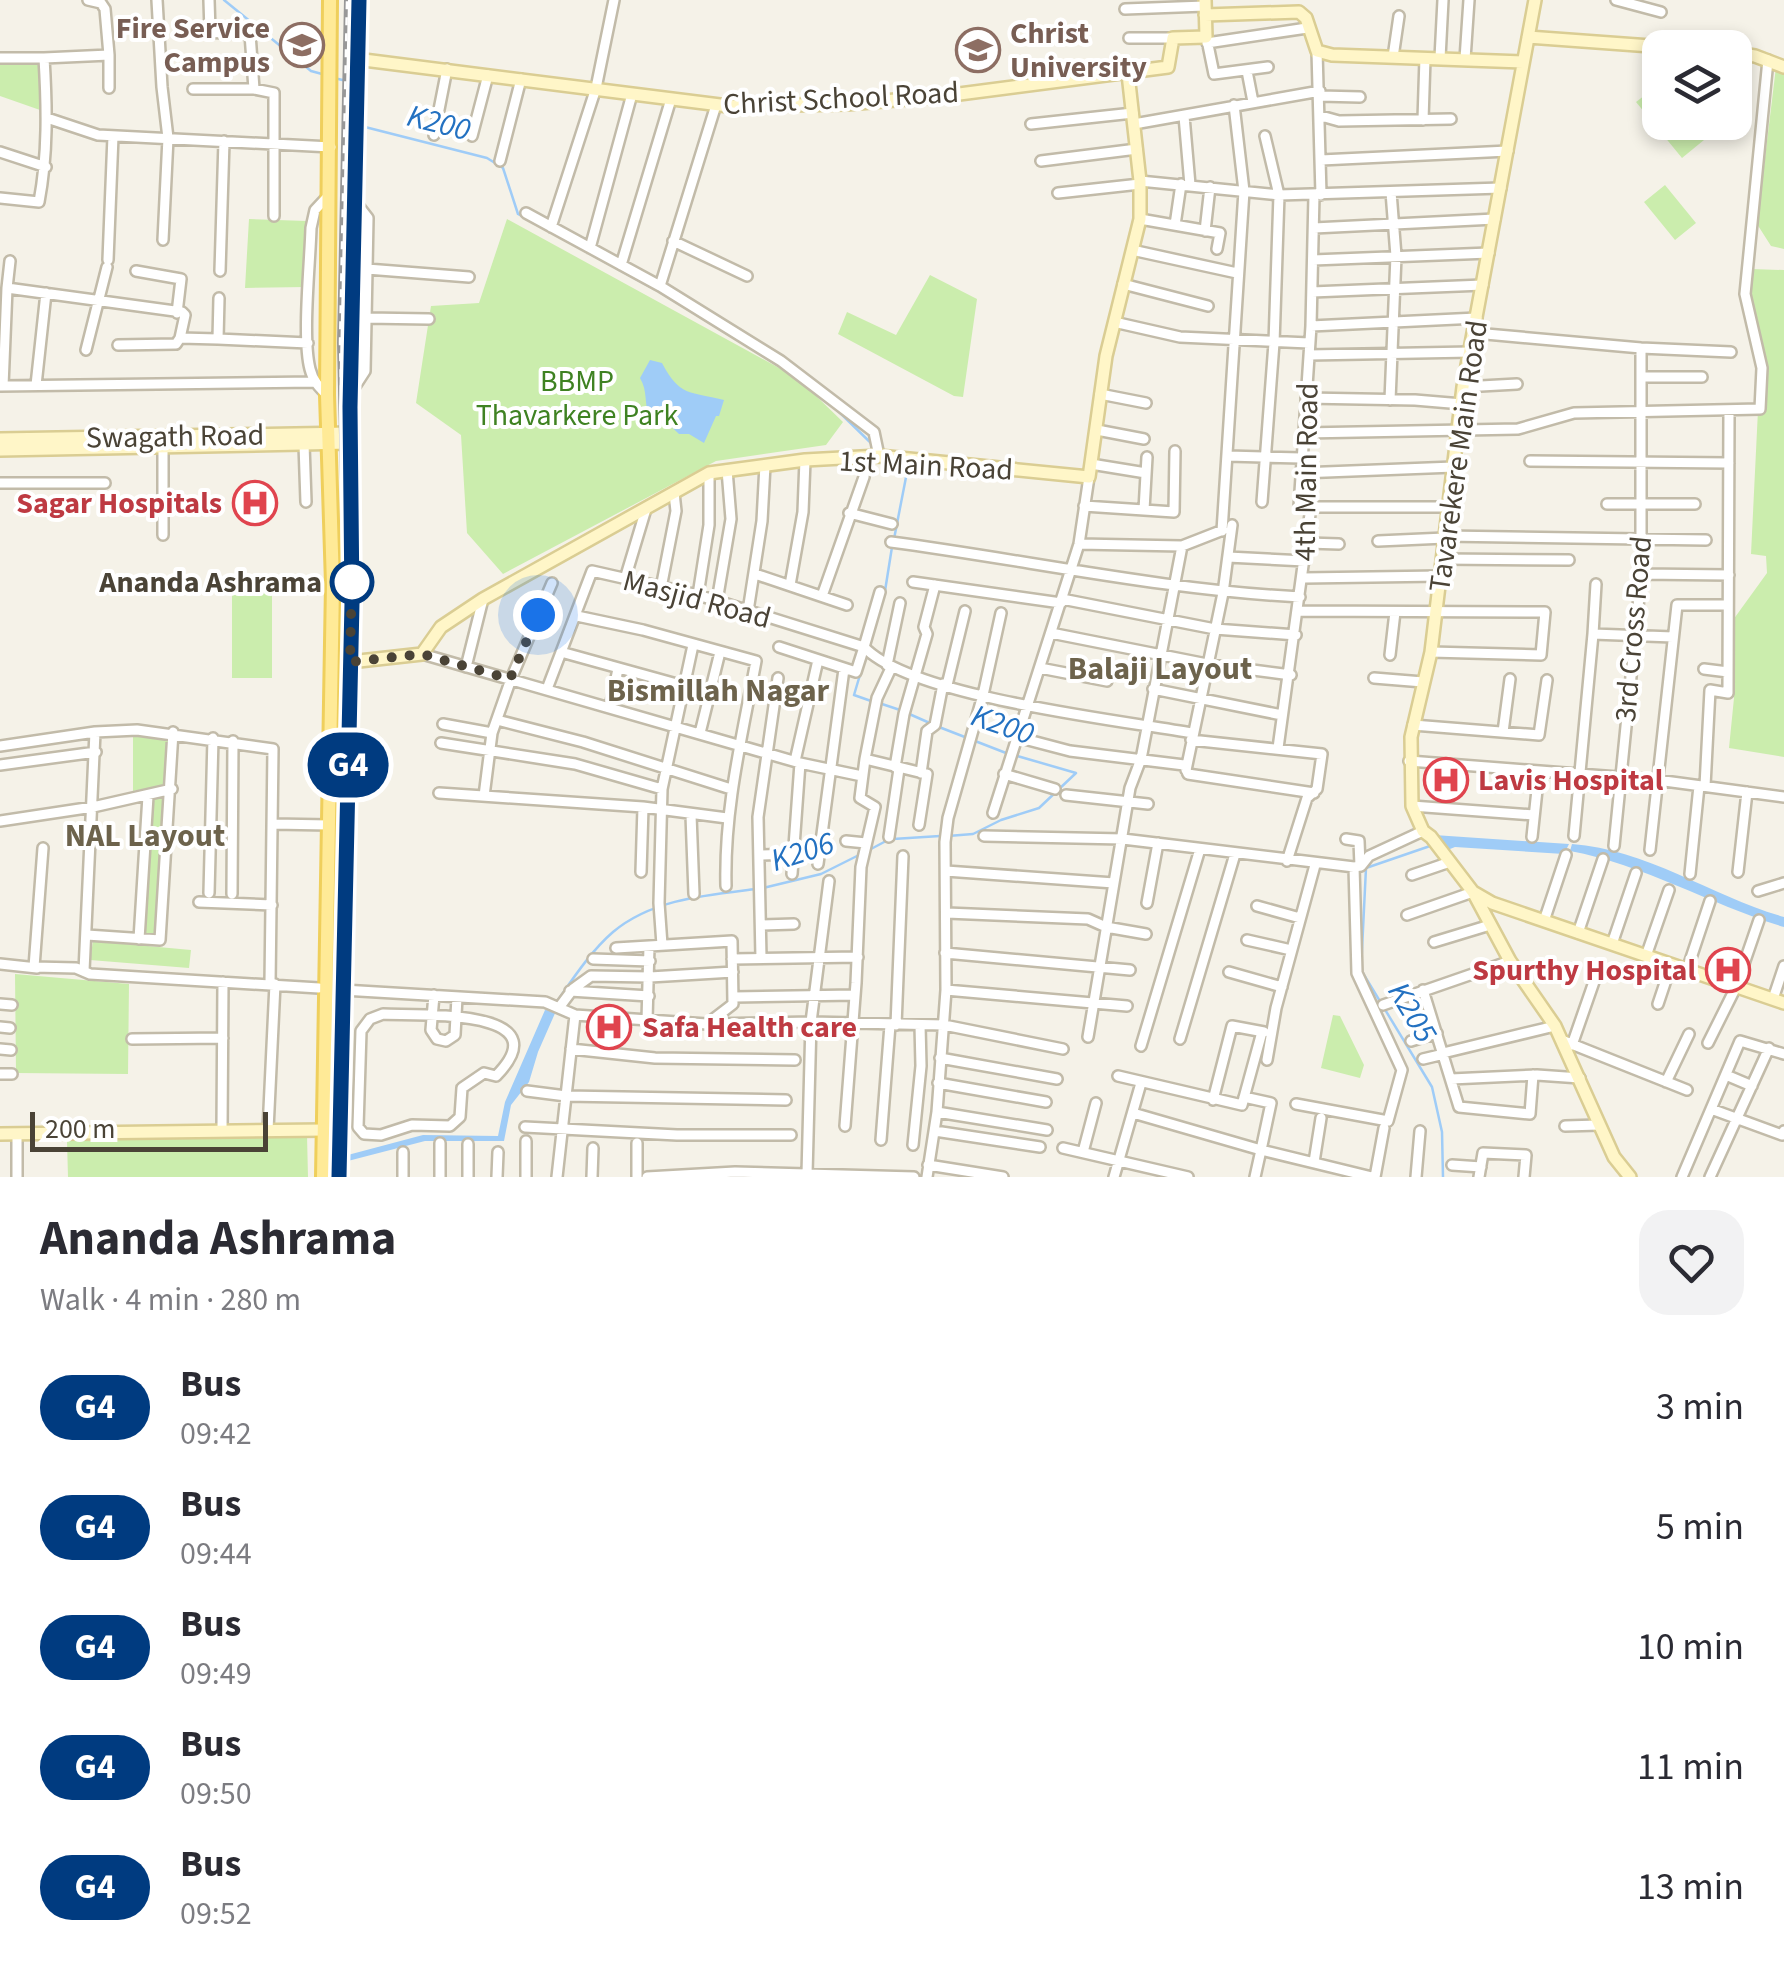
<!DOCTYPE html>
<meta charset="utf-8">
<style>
body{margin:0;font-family:"Source Sans 3",sans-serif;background:#f2f2f3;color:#2b2b33;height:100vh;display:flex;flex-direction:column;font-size:38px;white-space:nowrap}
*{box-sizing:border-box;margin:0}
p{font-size:32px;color:#7c7c81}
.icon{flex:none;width:55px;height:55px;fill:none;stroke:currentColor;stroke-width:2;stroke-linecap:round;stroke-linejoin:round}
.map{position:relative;height:1177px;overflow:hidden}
.panel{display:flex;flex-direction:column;background:#fff;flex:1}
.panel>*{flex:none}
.badge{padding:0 20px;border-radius:32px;font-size:35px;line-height:65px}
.controls{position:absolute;left:1642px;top:30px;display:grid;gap:20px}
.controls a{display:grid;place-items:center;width:110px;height:110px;border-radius:20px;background:#fff;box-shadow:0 5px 15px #0003;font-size:50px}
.scale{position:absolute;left:30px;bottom:25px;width:238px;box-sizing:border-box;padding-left:10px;border:5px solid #4a4336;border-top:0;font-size:28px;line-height:35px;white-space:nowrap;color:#4a4336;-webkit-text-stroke:8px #fff;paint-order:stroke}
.you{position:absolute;width:50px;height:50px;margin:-25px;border:8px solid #fff;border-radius:50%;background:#1a73e8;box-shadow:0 0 0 15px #1a73e833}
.map>.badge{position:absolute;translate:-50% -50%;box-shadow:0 0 0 5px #fff}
.round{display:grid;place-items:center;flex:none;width:105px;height:105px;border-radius:30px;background:#f2f2f3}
.summary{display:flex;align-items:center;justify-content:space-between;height:170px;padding:0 40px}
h1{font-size:48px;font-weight:700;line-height:75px}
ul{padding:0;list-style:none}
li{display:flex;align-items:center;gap:30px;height:120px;padding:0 40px}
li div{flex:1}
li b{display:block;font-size:38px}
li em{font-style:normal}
li .badge{min-width:110px;font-weight:700;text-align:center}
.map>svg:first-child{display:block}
.green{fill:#cbedad}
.water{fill:#9fccf7}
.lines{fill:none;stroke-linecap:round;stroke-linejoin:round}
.stream{stroke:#9fccf7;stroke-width:2.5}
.street-casing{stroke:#c2bba9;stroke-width:14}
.secondary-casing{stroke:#dacd93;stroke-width:16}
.primary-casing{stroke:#efcf5c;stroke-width:18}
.street{stroke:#fff;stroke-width:9}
.secondary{stroke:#fff6c8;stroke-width:11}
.primary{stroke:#ffea97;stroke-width:12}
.rail-casing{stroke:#989898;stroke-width:6}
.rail{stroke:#fff;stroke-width:2.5;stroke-dasharray:8;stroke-linecap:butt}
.line-casing{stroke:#fff;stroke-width:22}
.line{stroke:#003b80;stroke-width:15}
.walk{stroke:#4a4336;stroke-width:10;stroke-dasharray:0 18}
.stop-dot{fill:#fff;stroke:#003b80;stroke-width:5}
.labels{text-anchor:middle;stroke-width:8;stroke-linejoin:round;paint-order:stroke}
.education-label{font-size:30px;font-weight:bold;fill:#785e54;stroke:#fff;text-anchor:end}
.street-label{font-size:30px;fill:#4a4336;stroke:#fff}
.park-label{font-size:30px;fill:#3f8222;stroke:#fff}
.health-label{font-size:30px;font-weight:bold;fill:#be3a42;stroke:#fff;text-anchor:end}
.stop-label{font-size:30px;font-weight:bold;fill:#4a4336;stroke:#fff;text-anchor:end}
.water-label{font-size:32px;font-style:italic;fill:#2371c1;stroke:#fff}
.neighbourhood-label{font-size:32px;font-weight:bold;fill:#6d634c;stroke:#fff}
</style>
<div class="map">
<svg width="1784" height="1177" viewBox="0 0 1784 1177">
<rect width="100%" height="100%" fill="#f5f2e8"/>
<path class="green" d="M0,62L38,63L40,110L0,96Z
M1776,67L1784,71V249L1771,246L1757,224Z
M1658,85L1660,122L1689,123L1704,140L1682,158L1636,102Z
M1665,185L1696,223L1675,240L1644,202Z
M249,219L307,221L306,287L245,288Z
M507,219L781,369L812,392L843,422L826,445L716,461L503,574L467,533L461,435L416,403L431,306L479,303Z
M1751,269L1784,270V757L1729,748L1734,698L1733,620L1767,573L1766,556L1751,554L1758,410H1766V366L1748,294Z
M930,275L977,299L963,397L954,396L838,334L847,312L896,335Z
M232,585H272V678H232Z
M133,733L170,734L167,785L133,791Z
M167,795L155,936L142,935L152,798Z
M93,941L191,950L189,968L90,960Z
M15,974L129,984L128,1074L16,1073Z
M1333,1015L1340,1016L1364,1065L1360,1078L1321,1068Z
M307,1135L308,1177H68L67,1141Z"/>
<path class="water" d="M650,360L662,363C680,397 689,391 724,400L719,416H716L704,443L689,434H679L662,418L649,415C644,405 648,391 640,378Z
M1434,835L1569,844L1564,854L1455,847L1445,851Z
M1572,844C1647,849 1713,897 1784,917V927C1711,905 1645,865 1570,851Z
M545,1010L556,1011L538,1052L529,1082L511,1105L504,1141H425L344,1162V1156L423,1135L498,1136L505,1102Z"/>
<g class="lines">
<path class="stream" d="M224,0L311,71L322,74
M334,78L351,82
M363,86L365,127L487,158L503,168L518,214L654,289
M661,293L783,368
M833,406L874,446
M894,539L908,467
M873,631L885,591L892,547
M865,658L854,695L871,701
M879,703L900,710
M907,713L932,724
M939,727L1006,753
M948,836L973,834L1001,820L1039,808L1076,773L1014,755
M893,839L940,836
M1433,845L1366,868L1361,970L1432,1087L1442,1132L1443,1177
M871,849L886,841
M763,888L821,874L859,855
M558,1000C574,977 592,950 613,932C652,899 707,895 756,889"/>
<defs>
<path id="street" d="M157,0L162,87L168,138L163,240
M209,0L210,32
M1616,0L1661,12
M1125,9L1205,6
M201,32L250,34L254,89
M1129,38H1173
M1207,40L1214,74L1268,67
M1207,43L1307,28
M1317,51L1321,195
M1393,57L1399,16
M0,58H44C47,107 48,154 39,202L0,198
M44,58L109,55L105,9L101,3L88,0
M1440,58L1443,0
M1465,59L1469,0
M207,61L254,62
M1247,71L1253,102
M109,88V55
M193,89H254L274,93V216
M1320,96L1360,97
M1184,116L1190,185
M1321,116L1339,121L1451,119
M47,118L98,135L331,147
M1423,120L1425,58
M1031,124L1133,113
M1134,124L1320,91
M434,135L447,69
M472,136L488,75
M0,152L46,167
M1321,160L1508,151
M500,161L521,79
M1041,161L1137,149
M1140,181L1279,195L1501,188
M1058,193L1140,184
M1314,195L1311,326L1299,507H1449
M526,213L660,286L781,361L874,432L879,456
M1140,219L1220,233L1217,249
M1175,225L1181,184
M551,227L596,88L614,0
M1314,228L1495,219
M1205,231L1210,187
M673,241L747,276
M590,248L632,94
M1132,250L1237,273
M108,260L113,136
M1313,260L1489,253
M10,261L7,288L182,312L185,315L180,338L218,339
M621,265L671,99
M367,269L469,277
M136,271L181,279L177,313
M220,271L224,141
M1123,284L1208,306
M660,286L716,105
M1312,292L1483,285
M219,298L218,339L308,343
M366,318L429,319
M1114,322L1180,337L1309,343
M1311,326L1477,318
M1475,333L1641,348L1731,352
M118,345L176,344L180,338
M86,350L107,267
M1309,355L1471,352
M1642,377H1702
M36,385L46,293
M0,386L315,382
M3,386L7,288
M1463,387L1517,384
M352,391L365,371L368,218L354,200
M1100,394L1146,403
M327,395C319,387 313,381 310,369C302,338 310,264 311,228L315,210L329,195
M1306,398L1415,400L1462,404
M1390,400L1396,256L1391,192
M1097,430L1144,439
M1304,433L1518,429L1574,413L1760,409L1762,368L1745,294L1768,60
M304,444L306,502
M163,447V535
M1228,456L1301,458
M1530,461L1729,463
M1091,464L1146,473
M1300,473L1454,467
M0,483H105
M1262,502L1274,343L1279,195L1265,136
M1607,504H1695
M1084,506L1144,510L1147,457
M1144,510L1174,512L1175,451
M849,513L892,524
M1222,531L1244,191L1234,105
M1445,536L1706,540
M1378,541L1445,538
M891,542C1027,560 1163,590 1300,597
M1308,543L1339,544
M1079,544L1182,546L1223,530
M1228,557L1305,561
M1442,559L1569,560
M755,574L847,605
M1641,574L1729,575
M1304,578L1440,576
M625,579L646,509
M913,582L1061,603
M1596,584L1593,634L1673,637
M790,585L803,512L805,460
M661,588L676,511L674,493
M880,592L864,647C911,697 1119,720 1192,733
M698,595L709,525V473
M822,596L864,477L866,457
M1062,599L1215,629L1296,635
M717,601L731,519L727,470
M748,611L762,521L765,465
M1297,611L1545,612L1541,655L1431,652
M577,616L643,630L756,661C742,737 724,809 726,886
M1051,633L1207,664L1291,675
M561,652L684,686
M422,654L800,763L862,776
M1390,655L1395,612
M887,665L900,603
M466,667L483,599
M891,668L877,698L865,759L927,774L919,825
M1040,668L1107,681
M1704,669L1728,672
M1374,678L1423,682
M947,685L965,611
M547,689L592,571L698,595L864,647L856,672L779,647
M1153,689L1282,715
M610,707L618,669
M497,720L583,742L731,789
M443,724L492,733
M1413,725L1539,735L1547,680
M1503,732L1510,679
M700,733L720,652
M1017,737L1070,751L1184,765L1188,774L1314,793
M1191,740L1322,754L1317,789L1307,798L1287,861
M441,743L575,764L662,789
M0,746L95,732L137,730L273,749L270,984
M1278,748L1311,507
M795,761L818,660
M1409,761L1657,780L1784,797
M0,765L96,752
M895,767L904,714L927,634L924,627L935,585
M1186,770L1223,593L1232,525
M921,773L927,731L935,725L943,684
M1004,774L1055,789
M1705,786L1710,690L1728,693L1729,411
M439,793L643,807L727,818
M1066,795L1148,804
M484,796L492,733L511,679L552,583
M1412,806L1534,815
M993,813L1079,544L1089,477
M691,815L694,894
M0,821L93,807L172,789
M273,824L329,825
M984,836L1123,839L1354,867L1361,866L1369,856L1423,831
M1574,836L1593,634
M889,837L899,769
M1532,837L1539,771
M1346,839L1359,841L1360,866
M846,841L866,843
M1614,846L1641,577V348
M1650,850L1677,605H1728
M760,855L792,854
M818,864L844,669
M946,871L1114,883
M641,872L643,807
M1738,872L1747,792
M792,874L800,763
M1690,874L1699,786
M1412,875L1450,862
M1758,891L1784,883
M209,893L213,738
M232,894L233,741
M199,902L272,905
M1147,903L1158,843
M1257,906L1300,918
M947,913L1088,919L1106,927L1146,934
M1407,915L1473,892
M1544,921L1566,855
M762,925L794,924
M1578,933L1603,859
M87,935L160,940L173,732
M139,939L148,796
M1247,940L1291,950
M1434,942L1490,925
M1612,944L1636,873
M662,945L659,903L662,789L693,645
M616,948L732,941L733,1004L707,1024
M945,953L1130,970
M1646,956L1669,890
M761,958L758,817L778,678
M593,959L650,961
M732,959L858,957
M0,964L37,968
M34,967L76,968L90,974L319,988
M34,967L43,848
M1687,970L1710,901
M84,971L95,732
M1229,972L1282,987
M343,990L545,1002L575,1015L707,1024L811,1022L944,1025L1063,1049
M946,990L1127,1006
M1423,990L1459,1107L1530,1114L1533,1075
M570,991L649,996
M434,995L431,1030L437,1039L446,1041L455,1035L457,997
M734,997L855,995
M1773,999L1784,966
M0,1004L12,1005
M1658,1004L1671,965
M561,1005L573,989L591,976L650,977L733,972
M1383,1005L1510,961
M383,1014C416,1016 564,1007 496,1076L484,1073L462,1088L460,1117L450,1126L412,1125L381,1135L364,1134L358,1127L361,1031L370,1019Z
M647,1021L649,946
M896,1025L903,856
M0,1027L10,1028
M1088,1037L1130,788L1141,759L1182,546
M132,1039L223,1038
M1180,1039L1235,854
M1411,1041L1437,1033
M1564,1041L1687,1090
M1708,1043L1736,987L1759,920
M1572,1045L1596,976
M1141,1046L1200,849
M0,1049L11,1050
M571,1049L655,1058L795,1060
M1443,1053L1555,1026
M940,1058L1057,1079
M1423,1059L1444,1054
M1267,1060L1276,1008L1315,865
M0,1074H12
M1726,1075L1752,1086
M1118,1076L1242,1105L1262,1032
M1451,1079L1537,1075L1580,1078
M1666,1082L1689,1034
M938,1083L1046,1102
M527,1091L566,1096L786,1100
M1213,1100L1232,1026L1264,1032
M1296,1104L1388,1121L1402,1070L1357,973L1354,867
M1711,1109L1782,1135L1784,1131
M937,1112L1047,1130
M1133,1113L1261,1150L1271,1103L1244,1097
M845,1126L856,983L861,867L875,807L860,798L865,759
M1565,1126L1599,1125
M525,1127L677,1135H791
M268,1130L275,984
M222,1131L223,982
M935,1131L1040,1147
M17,1134V1177
M881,1140L890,1025
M526,1141V1177
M440,1143V1177
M468,1144V1177
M913,1145L921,1066L920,1025
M1063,1148L1188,1177
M1083,1152L1096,1103
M1314,1162L1321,1118
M928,1165L1003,1177
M1452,1165L1481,1167
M807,1174L811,1022L829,881
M403,1177V1152
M497,1177L498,1152
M557,1177L575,1015
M592,1177L593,1148
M637,1177V1143
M647,1177L735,1172L914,1177
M927,1177L937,1112L946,990L945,842L948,818L983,695L1001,613
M1114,1177L1141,1083
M1255,1177L1261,1150L1372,1177
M1375,1177L1384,1128
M1416,1177L1420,1131
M1479,1177L1483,1153L1526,1155L1524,1177
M1682,1177L1740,1041L1784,1054
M1710,1177L1769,1048"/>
<path id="secondary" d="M1535,0L1463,387L1431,652L1411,737L1412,806L1423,831L1431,837L1473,892L1510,961L1555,1026L1614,1157L1630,1177
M1205,15L1299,12L1306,18L1317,51L1332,55L1523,62
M1528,37L1678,48
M1735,53L1755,56L1784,67
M356,59L728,106L847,104L944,96L1168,67L1173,38L1206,37L1205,0
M0,439L350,433
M0,450L350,443
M350,662L422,654L441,627L483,599L709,473L805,460L879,456L1089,477L1106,356L1140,219V181L1128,74
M1473,892L1492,903L1784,1003
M0,1134L325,1130"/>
<path id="primary" d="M323,1177L333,584L327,395L330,0
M339,1177L352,603V228L359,0"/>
</defs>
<use href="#street" class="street-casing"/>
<use href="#secondary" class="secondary-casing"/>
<use href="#primary" class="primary-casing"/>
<use href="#street" class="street"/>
<use href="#secondary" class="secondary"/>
<use href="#primary" class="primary"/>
<defs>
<path id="rail" d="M335,1177L346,617L340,343L347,0"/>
</defs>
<use href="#rail" class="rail-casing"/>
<use href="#rail" class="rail"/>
</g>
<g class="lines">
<defs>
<path id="line" d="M339,1177L352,603L350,407L359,0"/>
</defs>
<use href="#line" class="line-casing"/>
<use href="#line" class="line"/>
<path class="walk" d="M352,582V571L350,662L422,654L510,679L538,615"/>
</g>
<defs>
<symbol id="university-ring" viewBox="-11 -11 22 22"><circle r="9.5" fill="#fff" stroke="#8d6e63" stroke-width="1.5"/><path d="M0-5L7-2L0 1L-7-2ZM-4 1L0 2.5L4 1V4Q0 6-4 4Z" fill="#8d6e63"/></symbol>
<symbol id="hospital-ring" viewBox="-11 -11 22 22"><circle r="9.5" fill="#fff" stroke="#e0444e" stroke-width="1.5"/><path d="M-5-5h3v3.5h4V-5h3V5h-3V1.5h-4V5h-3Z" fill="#e0444e"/></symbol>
</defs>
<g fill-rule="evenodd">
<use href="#university-ring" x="277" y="20" width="50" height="50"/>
<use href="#university-ring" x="953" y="25" width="50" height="50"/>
<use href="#hospital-ring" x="230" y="478" width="50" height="50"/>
<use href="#hospital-ring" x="1421" y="755" width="50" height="50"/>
<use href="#hospital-ring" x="1703" y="945" width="50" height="50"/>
<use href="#hospital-ring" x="584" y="1002" width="50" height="50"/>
</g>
<circle class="stop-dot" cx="352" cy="582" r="20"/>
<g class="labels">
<g class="education-label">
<text x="270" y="38">Fire Service<tspan x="270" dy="34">Campus</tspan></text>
<text x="1010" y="43" text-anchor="start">Christ<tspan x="1010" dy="34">University</tspan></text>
</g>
<g class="street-label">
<text transform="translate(841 98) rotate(-3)" y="10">Christ School Road</text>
<text transform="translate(175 436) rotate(-1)" y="10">Swagath Road</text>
<text transform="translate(1458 456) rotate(-82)" y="10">Tavarekere Main Road</text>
<text transform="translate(926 465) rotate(3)" y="10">1st Main Road</text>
<text transform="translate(1306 472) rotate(-89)" y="10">4th Main Road</text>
<text transform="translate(697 599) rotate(15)" y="10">Masjid Road</text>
<text transform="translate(1633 629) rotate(-85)" y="10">3rd Cross Road</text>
</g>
<g class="park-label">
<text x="577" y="391">BBMP<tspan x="577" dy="34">Thavarkere Park</tspan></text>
</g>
<g class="health-label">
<text x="222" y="513">Sagar Hospitals</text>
<text x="1478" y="790" text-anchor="start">Lavis Hospital</text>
<text x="1696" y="980">Spurthy Hospital</text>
<text x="642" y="1037" text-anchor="start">Safa Health care</text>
</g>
<g class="stop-label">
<text x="322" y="592">Ananda Ashrama</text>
</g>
<g class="water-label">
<text transform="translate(439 122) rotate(14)" y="11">K200</text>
<text transform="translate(1003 724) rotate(19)" y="11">K200</text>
<text transform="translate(802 851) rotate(-18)" y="11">K206</text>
<text transform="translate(1413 1012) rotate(59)" y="11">K205</text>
</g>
<g class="neighbourhood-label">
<text x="1160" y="679">Balaji Layout</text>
<text x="718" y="701">Bismillah Nagar</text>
<text x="145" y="846">NAL Layout</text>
</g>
</g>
</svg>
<div class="controls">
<a><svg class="icon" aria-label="layers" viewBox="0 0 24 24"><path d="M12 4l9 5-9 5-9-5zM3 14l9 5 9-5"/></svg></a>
</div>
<div class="scale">200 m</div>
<div class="you" style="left:538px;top:615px"></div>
<b class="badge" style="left:348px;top:765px;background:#003b80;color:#fff">G4</b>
</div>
<section class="panel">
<div class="summary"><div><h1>Ananda Ashrama</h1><p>Walk · 4 min · 280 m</p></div><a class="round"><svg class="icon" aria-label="heart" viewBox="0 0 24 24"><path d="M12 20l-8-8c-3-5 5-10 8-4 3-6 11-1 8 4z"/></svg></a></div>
<ul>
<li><span class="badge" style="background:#003b80;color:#fff">G4</span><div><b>Bus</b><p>09:42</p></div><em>3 min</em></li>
<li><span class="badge" style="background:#003b80;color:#fff">G4</span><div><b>Bus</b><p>09:44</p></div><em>5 min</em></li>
<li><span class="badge" style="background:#003b80;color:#fff">G4</span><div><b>Bus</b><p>09:49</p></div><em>10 min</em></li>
<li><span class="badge" style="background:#003b80;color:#fff">G4</span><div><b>Bus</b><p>09:50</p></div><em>11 min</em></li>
<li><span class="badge" style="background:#003b80;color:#fff">G4</span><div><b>Bus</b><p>09:52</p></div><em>13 min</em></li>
</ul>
</section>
